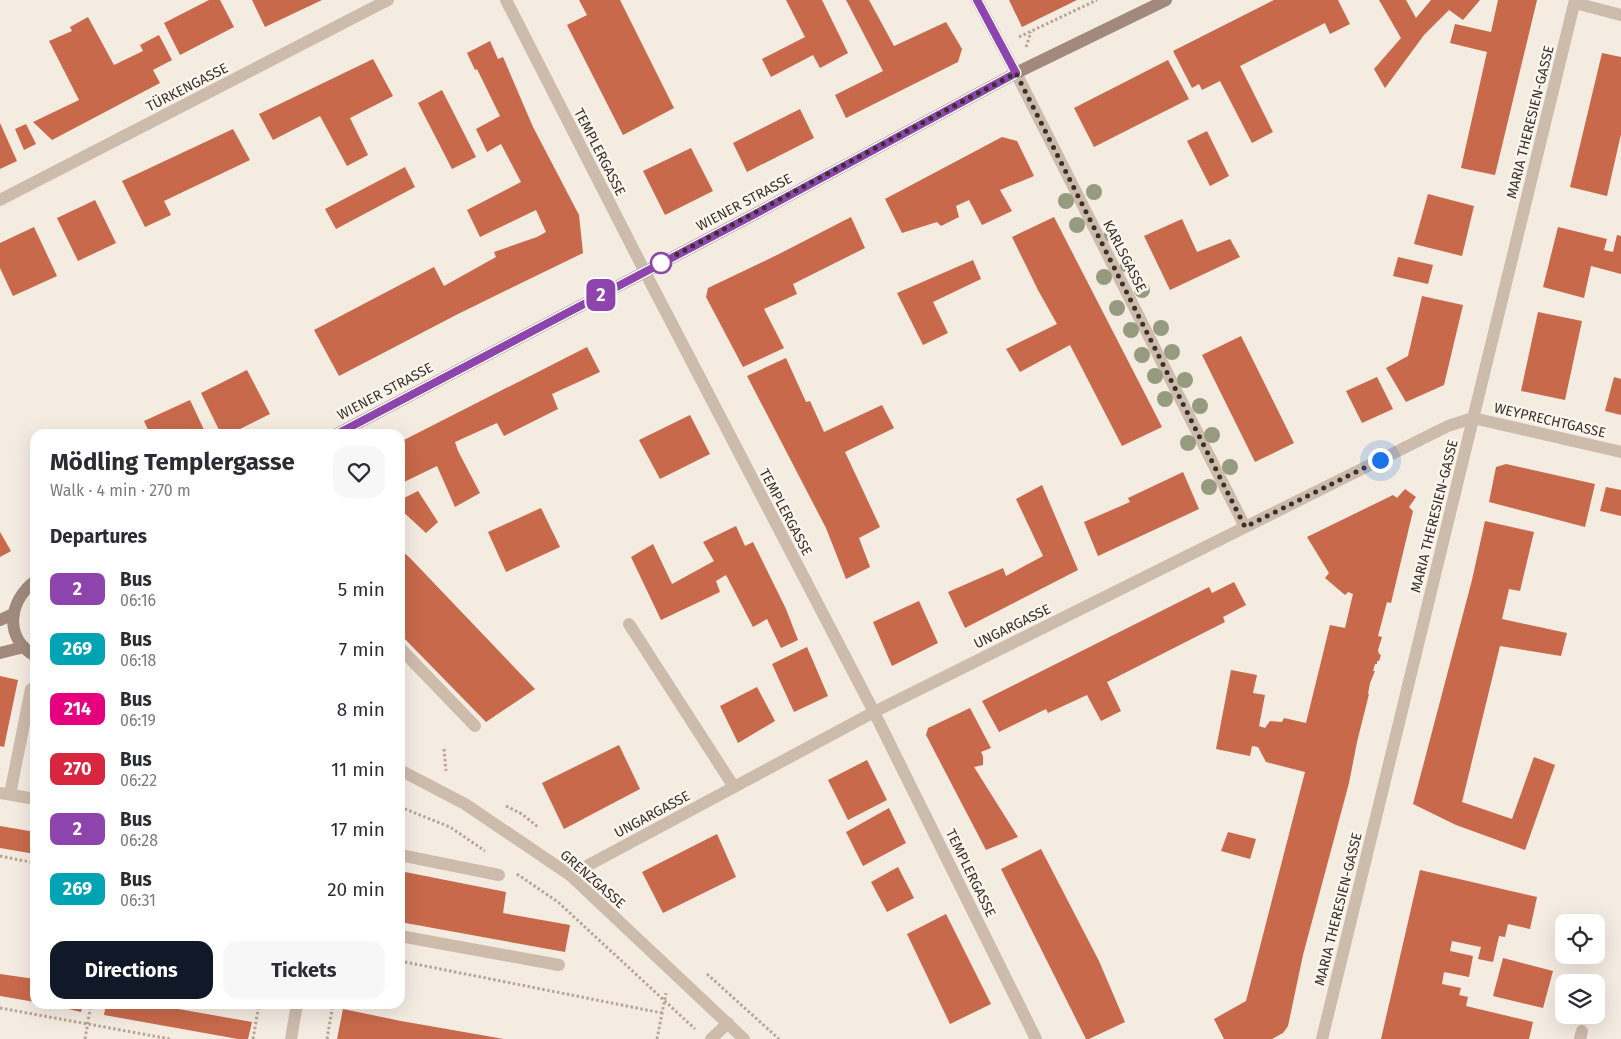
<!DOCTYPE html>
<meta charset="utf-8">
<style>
body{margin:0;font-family:"Fira Sans",sans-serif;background:#f7f7f7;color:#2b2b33;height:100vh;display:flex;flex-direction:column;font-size:19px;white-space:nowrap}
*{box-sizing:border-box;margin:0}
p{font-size:16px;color:#7c7c81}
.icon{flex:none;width:28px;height:28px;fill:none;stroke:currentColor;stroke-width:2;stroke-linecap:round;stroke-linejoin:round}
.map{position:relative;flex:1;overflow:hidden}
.drawer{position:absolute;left:30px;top:429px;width:375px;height:580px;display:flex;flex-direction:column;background:#fff;border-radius:15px;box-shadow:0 5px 20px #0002}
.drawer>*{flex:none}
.badge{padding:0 10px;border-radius:8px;font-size:18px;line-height:32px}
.fabs{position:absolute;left:1555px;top:914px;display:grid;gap:10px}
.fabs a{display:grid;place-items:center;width:50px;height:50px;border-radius:10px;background:#fff;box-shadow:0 5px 20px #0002;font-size:25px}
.you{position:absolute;width:25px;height:25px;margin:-12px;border:4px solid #fff;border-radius:50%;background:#1a73e8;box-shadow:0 0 0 8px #1a73e833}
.map>.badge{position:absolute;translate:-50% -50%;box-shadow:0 0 0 2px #fff}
h2{padding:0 20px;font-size:19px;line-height:45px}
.round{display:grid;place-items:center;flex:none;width:52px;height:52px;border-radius:15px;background:#f7f7f7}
.summary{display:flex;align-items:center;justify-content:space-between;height:85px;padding:0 20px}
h1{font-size:24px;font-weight:700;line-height:38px}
.button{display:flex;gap:10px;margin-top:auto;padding:10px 20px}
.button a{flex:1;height:58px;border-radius:15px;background:#111827;color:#fff;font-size:20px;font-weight:700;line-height:58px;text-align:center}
.button a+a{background:#f7f7f7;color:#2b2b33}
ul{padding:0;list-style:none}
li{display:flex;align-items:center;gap:15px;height:60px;padding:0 20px}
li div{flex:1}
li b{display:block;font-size:19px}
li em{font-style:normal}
li .badge{min-width:55px;font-weight:700;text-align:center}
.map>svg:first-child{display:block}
.building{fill:#c8694b}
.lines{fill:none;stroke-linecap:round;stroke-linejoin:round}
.path{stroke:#b9a596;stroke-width:3;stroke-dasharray:2.5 2.5;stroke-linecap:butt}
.service{stroke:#cdbbac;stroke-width:12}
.minor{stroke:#cdbbac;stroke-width:12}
.tertiary{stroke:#cdbbac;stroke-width:12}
.secondary{stroke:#a18a7d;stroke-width:12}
.tree{fill:#969b7f}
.line-casing{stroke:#fff;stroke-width:11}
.line{stroke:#8e44ad;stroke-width:8}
.walk{stroke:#3b302b;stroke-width:5;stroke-dasharray:0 9}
.stop-dot{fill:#fff;stroke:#8e44ad;stroke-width:2.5}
.labels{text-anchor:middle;stroke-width:5;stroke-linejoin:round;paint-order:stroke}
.street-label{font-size:14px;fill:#3b302b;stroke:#fbf5ee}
</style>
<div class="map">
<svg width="1621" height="1039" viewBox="0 0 1621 1039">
<rect width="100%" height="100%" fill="#f4ebe1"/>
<path class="building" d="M209,0H220L234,27L180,55L164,23Z
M252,0H322L265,27Z
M579,0H620L674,108L623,135L567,25L587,15Z
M786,0H822L848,53L820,68L813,55L771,77L762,59L805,37Z
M846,0H869L894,46L946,22L962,49L958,62L846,118L835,95L883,71Z
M1009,0H1077L1022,27Z
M1274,0H1338L1350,24L1330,34L1325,23L1240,66L1273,132L1252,143L1220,81L1202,90L1199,84L1192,88L1173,51Z
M1379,0H1406L1416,18L1431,0H1480L1463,20L1449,10L1424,35L1385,88L1374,69L1401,38Z
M1498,0H1537L1495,175L1461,168L1487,52L1450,43L1455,24L1491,32Z
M88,17L114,65L143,51L140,45L159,35L172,60L153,70L160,83L52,140L33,122L79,100L49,41L72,31L70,27Z
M490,41L498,59L503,57L533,127L579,215L583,253L458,314L339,376L314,330L434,267L444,286L496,257L494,252L537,237L546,232L536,210L480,237L467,210L521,182L501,144L487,152L476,129L500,116L477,69L475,70L467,53Z
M1602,53L1621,57V134L1607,196L1570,187Z
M373,59L393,96L350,118L368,155L347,166L320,116L273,140L259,114Z
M1168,60L1189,99L1094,147L1074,108Z
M442,90L476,157L452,169L418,103Z
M800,109L814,138L747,172L733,143Z
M0,123L17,161L0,169Z
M26,124L36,144L24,150L15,129Z
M233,129L250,160L164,201L171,215L145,227L122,181Z
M1207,131L1229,176L1210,186L1187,141Z
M1002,137L1017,141L1034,176L1000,190L1012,211L982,225L969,200L956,206L959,217L941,226L937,222L902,233L885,199Z
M691,148L713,191L665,215L643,171Z
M405,167L415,187L336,229L325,209Z
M1428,194L1474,206L1462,256L1414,244Z
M95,200L116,243L78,261L57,218Z
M851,217L865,248L793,284L797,294L764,309L784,348L743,367L706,297L708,288L779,254Z
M1054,217L1162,427L1122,446L1070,345L1020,372L1006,349L1057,324L1038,290L1012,237Z
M1182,219L1197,252L1230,239L1240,257L1170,290L1144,236Z
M34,227L57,276L13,296L0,268V243Z
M1558,227L1607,239L1604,250L1613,252L1617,235L1621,236V274L1591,266L1584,298L1543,287Z
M1398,257L1433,265L1428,284L1393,276Z
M973,260L981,279L933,302L948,333L923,345L897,293Z
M1422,296L1463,305L1444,385L1406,402L1386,368L1408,356Z
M1538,312L1582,321L1565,400L1521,391Z
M1241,336L1294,443L1255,462L1202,355Z
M587,347L600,372L552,394L558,409L504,436L497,423L455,442L458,451L480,493L455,507L437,466L400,484V442Z
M786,358L806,402L810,401L824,432L882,405L894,428L845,452L880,527L859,538L870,567L846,579L826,528L747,376Z
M247,370L270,414L230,434H221L201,393Z
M1377,377L1393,409L1362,423L1346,391Z
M1614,377L1621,379V415L1605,411Z
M190,400L206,434H150L144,421Z
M690,415L710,454L660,479L639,440Z
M1506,464L1595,484L1585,527L1489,502L1496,467Z
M1183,472L1199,509L1098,556L1084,522L1130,502L1128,498Z
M1042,485L1078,570L965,628L948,592L1003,568L1006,576L1043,556L1016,499Z
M1606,487L1621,490V516L1600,511Z
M1405,489L1416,497L1409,507L1413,511L1391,603L1387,602L1378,636L1382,637L1378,650L1379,654L1381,655L1379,661H1377V664H1375L1373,671H1375L1370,683L1368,694H1369L1357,742L1349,783L1303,955L1288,1026L1283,1033L1272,1039H1224L1214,1019L1246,1001L1305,772L1266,762L1258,747L1252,746L1250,756L1216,749L1231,670L1257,675L1253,693L1265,695L1259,726L1265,728L1270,721L1282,722L1284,718L1306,723L1330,625L1345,628L1353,594L1348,592L1345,595L1325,578L1329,573L1307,537L1393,495L1397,498Z
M418,491L438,522L426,533L400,509V500Z
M541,508L560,547L506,572L488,532Z
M1485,521L1534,532L1520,591L1509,589L1502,619L1567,633L1561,656L1500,646L1462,802L1512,819L1534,757L1555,765L1525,850L1456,825L1413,804L1472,580Z
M736,526L745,546L753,542L786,609L798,640L781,648L767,619L753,627L726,575L716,581L720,592L661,620L631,557L653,544L672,584L714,561L703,542Z
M0,532L11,551L0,557Z
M400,549L410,558L535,689L486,722L400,634Z
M1234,582L1246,605L1223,617L1225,622L1107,682L1121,711L1101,721L1087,695L1048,713L1046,709L999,732L982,701L1209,587L1212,593Z
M919,601L938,643L892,666L873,622Z
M807,647L828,696L794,712L772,664Z
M0,676L18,680L4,747L0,746Z
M757,687L775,721L738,743L720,706Z
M970,708L991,748L981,752L983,756V765L974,767L1018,837L986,850L926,735L928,728Z
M619,745L640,789L564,829L542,783Z
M867,760L887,800L848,820L828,780Z
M889,808L906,843L863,866L846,832Z
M0,826L35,832V854L0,848Z
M1228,832L1256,839L1250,859L1221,851Z
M717,834L736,877L663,913L642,872Z
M1041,849L1099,961L1125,1022L1089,1039H1086L1001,869Z
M898,867L914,898L887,912L871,882Z
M1420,870L1537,897L1530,929L1508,924L1505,937L1499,936L1493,962L1478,959L1481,947L1452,941L1450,951L1473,956L1469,977L1444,972L1442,984L1461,988L1459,995L1468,997L1466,1006L1533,1022L1529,1039H1381Z
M400,871L506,892L503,913L570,925L565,952L400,922Z
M946,914L991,1004L950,1024L907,934Z
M1503,958L1553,971L1543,1008L1493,996Z
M0,974L35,979V1002L0,996Z
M47,1004H83L81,1012Z
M106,1004H150L252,1022L248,1039H238L104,1015Z
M343,1009L401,1021L504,1039H337Z"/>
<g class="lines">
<path class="path" d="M1019,37L1097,0
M1026,47L1031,32
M444,749L446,771
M506,806L522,814L538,827
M400,807L450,827L485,851
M0,856L35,863
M517,874L558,902L695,1029
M400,961L662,1013
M707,974L779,1039
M0,1008L170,1039
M85,1039L91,1004
M253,1039L259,1004
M327,1039L333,1004
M657,1039L666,993"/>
<path class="service" d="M629,624L734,787
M400,648L475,726
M0,793L35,799
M10,794L31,689
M400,855L499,875
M400,936L559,965
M711,1039L728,1023
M1580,1039L1582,1031"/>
<path class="minor" d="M506,0L645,272L874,712L1036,1039
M977,0L1016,73L1245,527
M1575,3L1621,15
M0,200L388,0
M570,875L874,712L1448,426L1473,418L1621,452
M291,1039L297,1004
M1322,1039L1575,0"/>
<path class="tertiary" d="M400,770L465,804L570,875L744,1039"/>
<path class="secondary" d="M337,434L757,213L1016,73L1166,0
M35,581C9,601 3,637 35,656
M0,620L13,614
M0,653L24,647"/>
</g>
<g class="tree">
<circle cx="1094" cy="192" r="8"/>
<circle cx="1066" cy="201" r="8"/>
<circle cx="1077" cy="225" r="8"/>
<circle cx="1112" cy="234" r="8"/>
<circle cx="1128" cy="265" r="8"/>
<circle cx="1104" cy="277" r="8"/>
<circle cx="1142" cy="290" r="8"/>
<circle cx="1117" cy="308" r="8"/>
<circle cx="1161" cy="328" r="8"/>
<circle cx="1131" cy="330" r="8"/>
<circle cx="1172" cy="352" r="8"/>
<circle cx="1142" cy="355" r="8"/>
<circle cx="1155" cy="376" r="8"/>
<circle cx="1185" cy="380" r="8"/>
<circle cx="1165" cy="399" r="8"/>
<circle cx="1200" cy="406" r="8"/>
<circle cx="1212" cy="435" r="8"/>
<circle cx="1188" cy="443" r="8"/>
<circle cx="1230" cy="467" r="8"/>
<circle cx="1209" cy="487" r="8"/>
</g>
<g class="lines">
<defs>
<path id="line" d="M337,434L757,213L1016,73L977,0"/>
</defs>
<use href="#line" class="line-casing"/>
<use href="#line" class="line"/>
<path class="walk" d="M661,263L1016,73L1245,527L1380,460"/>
</g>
<circle class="stop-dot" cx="661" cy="263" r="10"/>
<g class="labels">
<g class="street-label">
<text transform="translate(187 87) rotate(-27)" y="5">TÜRKENGASSE</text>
<text transform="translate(1530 122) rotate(-76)" y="5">MARIA THERESIEN-GASSE</text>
<text transform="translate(600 152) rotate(63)" y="5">TEMPLERGASSE</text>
<text transform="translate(744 202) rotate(-28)" y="5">WIENER STRASSE</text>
<text transform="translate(1125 256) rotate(63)" y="5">KARLSGASSE</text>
<text transform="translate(385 391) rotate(-28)" y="5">WIENER STRASSE</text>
<text transform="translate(1550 420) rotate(13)" y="5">WEYPRECHTGASSE</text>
<text transform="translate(786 512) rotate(62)" y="5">TEMPLERGASSE</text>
<text transform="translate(1434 516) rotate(-76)" y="5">MARIA THERESIEN-GASSE</text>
<text transform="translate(1012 626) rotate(-26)" y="5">UNGARGASSE</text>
<text transform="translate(652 814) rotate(-28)" y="5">UNGARGASSE</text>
<text transform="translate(971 873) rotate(64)" y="5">TEMPLERGASSE</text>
<text transform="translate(593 879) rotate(41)" y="5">GRENZGASSE</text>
<text transform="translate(1338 909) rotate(-76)" y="5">MARIA THERESIEN-GASSE</text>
</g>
</g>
</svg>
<div class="fabs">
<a><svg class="icon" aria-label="locate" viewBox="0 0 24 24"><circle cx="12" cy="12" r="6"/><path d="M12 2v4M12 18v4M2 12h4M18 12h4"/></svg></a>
<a><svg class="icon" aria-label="layers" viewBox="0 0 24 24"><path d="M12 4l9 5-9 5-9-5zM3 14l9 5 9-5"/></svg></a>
</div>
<div class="you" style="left:1380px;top:460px"></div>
<b class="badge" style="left:601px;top:295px;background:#8e44ad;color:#fff">2</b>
<section class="drawer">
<div class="summary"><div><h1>Mödling Templergasse</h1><p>Walk · 4 min · 270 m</p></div><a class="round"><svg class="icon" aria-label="heart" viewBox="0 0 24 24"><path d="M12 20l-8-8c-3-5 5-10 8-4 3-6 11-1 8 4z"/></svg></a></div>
<h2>Departures</h2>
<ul>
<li><span class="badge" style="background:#8e44ad;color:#fff">2</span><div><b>Bus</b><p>06:16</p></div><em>5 min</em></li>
<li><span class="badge" style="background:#00a3b4;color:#fff">269</span><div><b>Bus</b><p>06:18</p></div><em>7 min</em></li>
<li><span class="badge" style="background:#e6007e;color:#fff">214</span><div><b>Bus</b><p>06:19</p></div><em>8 min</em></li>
<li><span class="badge" style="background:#d7263d;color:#fff">270</span><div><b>Bus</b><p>06:22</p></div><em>11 min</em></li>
<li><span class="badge" style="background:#8e44ad;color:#fff">2</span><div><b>Bus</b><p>06:28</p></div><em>17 min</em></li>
<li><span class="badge" style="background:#00a3b4;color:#fff">269</span><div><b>Bus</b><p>06:31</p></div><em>20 min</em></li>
</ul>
<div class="button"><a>Directions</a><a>Tickets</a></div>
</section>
</div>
